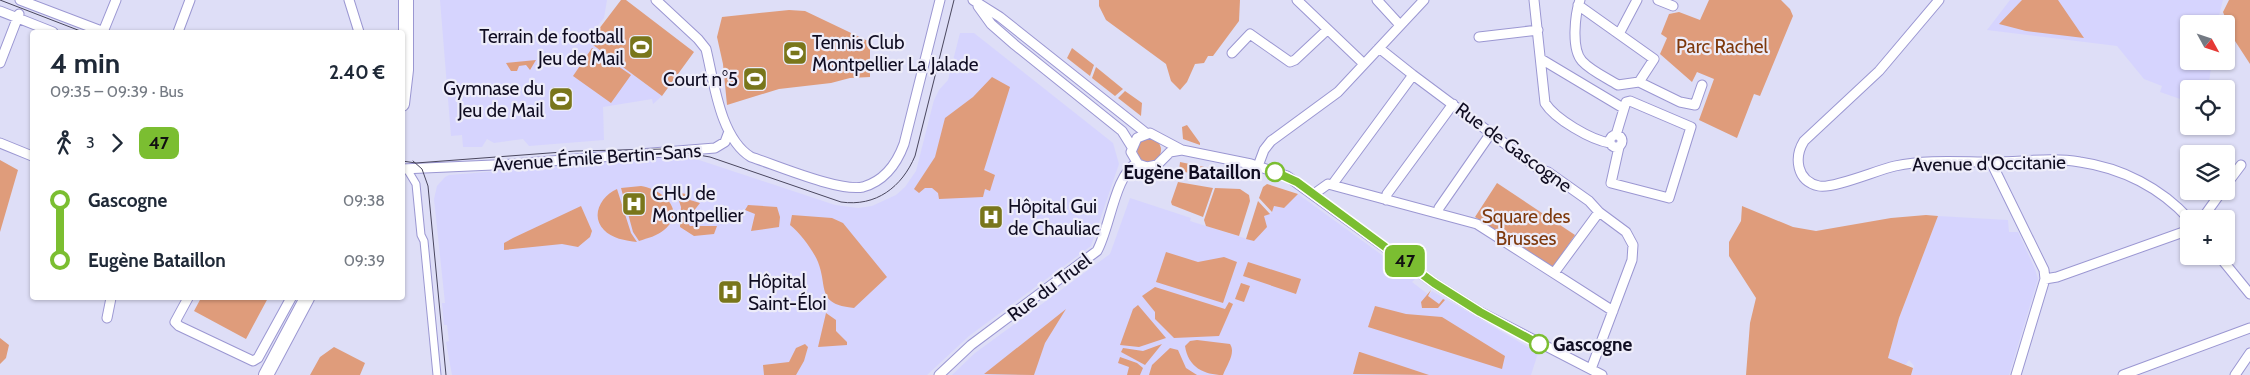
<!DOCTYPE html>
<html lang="fr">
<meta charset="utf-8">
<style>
body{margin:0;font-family:Cabin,sans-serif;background:#f6f6f7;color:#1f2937;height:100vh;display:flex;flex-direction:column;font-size:19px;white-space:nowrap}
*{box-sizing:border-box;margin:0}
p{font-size:16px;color:#747a83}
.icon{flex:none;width:28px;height:28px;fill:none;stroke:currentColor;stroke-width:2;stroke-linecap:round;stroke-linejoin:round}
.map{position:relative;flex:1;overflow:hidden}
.panel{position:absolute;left:30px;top:30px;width:375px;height:270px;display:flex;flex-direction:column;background:#fff;border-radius:5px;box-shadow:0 1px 4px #0004}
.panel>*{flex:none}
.badge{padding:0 10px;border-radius:8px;font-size:18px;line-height:32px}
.needle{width:32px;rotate:130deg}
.tools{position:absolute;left:2180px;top:15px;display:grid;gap:10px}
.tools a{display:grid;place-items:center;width:55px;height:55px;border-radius:5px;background:#fff;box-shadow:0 1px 4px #0004;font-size:25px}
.map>.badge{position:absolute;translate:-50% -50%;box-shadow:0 0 0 2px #fff}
.legs{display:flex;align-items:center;gap:8px;height:55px;padding:0 20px;font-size:16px}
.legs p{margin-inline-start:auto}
.head{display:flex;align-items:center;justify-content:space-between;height:85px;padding:0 20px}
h1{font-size:28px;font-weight:700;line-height:38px}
ul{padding:0 20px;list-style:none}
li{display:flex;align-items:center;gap:18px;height:60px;font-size:19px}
li i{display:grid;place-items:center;width:8px;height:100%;margin:0 6px;background:currentColor}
li i::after{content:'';width:12px;height:12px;margin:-6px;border:4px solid;border-radius:50%;background:#fff}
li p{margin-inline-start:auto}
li:first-child i{background:linear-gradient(#0000 50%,currentColor 0)}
li:last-child i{background:linear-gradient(currentColor 50%,#0000 0)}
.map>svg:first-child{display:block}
.built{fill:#d6d4fe}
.green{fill:#df9c7b}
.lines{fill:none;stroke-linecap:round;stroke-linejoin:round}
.pedestrian-casing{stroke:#9b97d2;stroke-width:9}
.minor-casing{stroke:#9b97d2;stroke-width:11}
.primary-casing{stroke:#9b97d2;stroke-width:16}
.pedestrian{stroke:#fff;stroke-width:7}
.minor{stroke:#fff;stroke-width:9}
.primary{stroke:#fff;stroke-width:14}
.tram{stroke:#49465d;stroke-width:1}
.line-1-casing{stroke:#fff;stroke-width:11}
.line-1{stroke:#7bbe31;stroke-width:8}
.stop-1-dot{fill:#fff;stroke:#7bbe31;stroke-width:2.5}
.labels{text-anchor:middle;stroke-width:4.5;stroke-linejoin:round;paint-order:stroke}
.poi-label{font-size:19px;fill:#100d22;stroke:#edecf9;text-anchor:start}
.park-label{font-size:19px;fill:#7e390d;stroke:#edecf9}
.street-label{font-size:19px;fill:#100d22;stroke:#edecf9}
.stop-label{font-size:19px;font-weight:bold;fill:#100d22;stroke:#edecf9;text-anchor:end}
</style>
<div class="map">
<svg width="2250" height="375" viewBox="0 0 2250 375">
<rect width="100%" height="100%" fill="#dedef7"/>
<path class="built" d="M440,0H607L604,18L590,35L589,42L662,96L653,104L652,99L603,107L604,140L529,146L523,139L494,143L487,139L482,147H463L462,135L451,136Z
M2010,0H2223L2217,24H2189V61H2212L2208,89H2189V102L2160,92L2162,86L2144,79L2117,46L1987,30Z
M960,33H974L1113,143L1119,164L1091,246L969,336L927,375H452L446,342L449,341L447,325H444L442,303H445L434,199L437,186L445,177L449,175L687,156L835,205L858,208L872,206L896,195L905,187L916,171L934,100L939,90L948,80Z
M1298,194L1415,279L1412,282L1429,295L1432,291L1538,353L1531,375H952L975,353L1110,254L1130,198L1191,218L1190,221L1254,241L1264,216L1272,212L1273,206L1284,208Z
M1938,216L2008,220L2009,232H2018L2035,269L2038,279L2009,375H1911L1914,366L1909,360L1905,365L1888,358L1899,318Z"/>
<path class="green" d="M621,0H626L694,52L662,96L589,42Z
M1099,0H1240L1239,21L1213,56H1208L1204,63L1195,64L1187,82L1180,90L1171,81L1166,64L1106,20L1099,6Z
M1709,0H1781L1790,9L1793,16L1760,96L1754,94L1737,138L1699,120L1714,79L1697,72L1692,82L1660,54L1667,38L1661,34L1669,14L1679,12L1700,20Z
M2022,0H2058L2084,38L2026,31L1999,24Z
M2229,0H2250V64L2235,41L2223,12Z
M789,10L805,11L870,42V77L850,78L831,83L779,89L727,105L723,64L717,37L722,17Z
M592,48L631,75L611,103L573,76Z
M1072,48L1094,65L1090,76L1067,58Z
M536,60L530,70L526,65L519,66L517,71H511L506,63Z
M1096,67L1123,89L1115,96L1092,78Z
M992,77L1010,87L984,170L995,175L990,191L985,189L983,197L939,199L938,193L932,188H925L919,193L914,189L935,157L945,118L973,97Z
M1125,91L1142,103L1141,116L1118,98Z
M1187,125L1200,143V145L1183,139L1182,127Z
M1137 150a12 12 0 1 1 24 0a12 12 0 1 1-24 0Z
M0,160L18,170L0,232Z
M1180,162L1219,170L1218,178L1179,171Z
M1178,182L1213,188L1203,217L1172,205L1171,202Z
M1497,183L1575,235L1552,269L1475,217Z
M1267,184L1298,194L1284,208L1274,206L1272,212L1259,198L1263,187Z
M641,186C662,189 688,211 664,230C657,236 648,238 639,241L633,232L621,188Z
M1215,188L1240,189L1249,195L1250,201L1239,236L1206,226L1204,220Z
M617,189L631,233L637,242C626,241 611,238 604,230C590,216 601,196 617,189Z
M676,192L691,195L690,200L700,203L686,221L690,226H717L714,234L694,236L680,227L681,207Z
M1258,201L1270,214L1264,216L1267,227L1254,241L1246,239Z
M748,205L777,207L780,217L779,227L751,231L755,214L745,210Z
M581,206L592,231L590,237L578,247L562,244L504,250V243L513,238Z
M1742,206L1793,227L1816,231L1891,218L1926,215L1938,216L1899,318L1888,358L1913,368L1911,375H1746L1750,323L1756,298L1729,256V242L1741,221Z
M792,215L832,218L843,223L887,277L854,308C816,304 828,288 818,262C813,250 800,233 790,225Z
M1166,252L1198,262L1224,257L1237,262L1223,303L1156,282Z
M1248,262L1301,279L1296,294L1243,276Z
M1241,283L1250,286L1244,302L1235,299Z
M1155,287L1225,309L1229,302L1233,304L1219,336L1174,338L1155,319V312L1142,296Z
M1431,290L1428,296L1439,304L1443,299L1445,300L1438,308H1422L1421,302Z
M201,298H268L246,339L194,311Z
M1138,305L1166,338L1139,347L1120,345L1133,309Z
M1375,306L1406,314L1442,317L1505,356L1502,369L1368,327Z
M1066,309L1045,343L1034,375L984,374Z
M826,313L836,320V331L847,342V345L818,347Z
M0,338L9,345L6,358L0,364Z
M1197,340L1230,344C1236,353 1227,365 1223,375C1204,375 1188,367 1185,346L1190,341Z
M805,344L808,347L804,361L796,375H764L763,365L789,362L796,348Z
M1162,344L1145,365L1121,352L1123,348L1143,351Z
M334,347L365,363L360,375H310L320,357Z
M1170,348L1178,350L1186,368L1197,375H1149L1152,365Z
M1359,352H1360L1429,375L1353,374Z
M1120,357L1137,363L1143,368L1140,375H1127L1129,367L1118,363Z"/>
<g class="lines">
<defs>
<path id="pedestrian" d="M407,169L416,184L421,235L424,241L437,375"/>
<path id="minor" d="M20,0L104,32
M349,0L359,32
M656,0L698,39L706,49C714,82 720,138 751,157C776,165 839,192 863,187C884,181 897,163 904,144L940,0
M973,0L1000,17L1146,133
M1297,0L1364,64
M1377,0L1399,24
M1534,0L1545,103C1555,119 1591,140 1610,143
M1580,0C1575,14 1571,49 1582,61C1591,71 1607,78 1618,85L1639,82L1680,102L1695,105L1702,85
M1658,0L1673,6
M1939,0L1879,71L1804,141C1794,157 1796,181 1819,186C1833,189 1877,170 1895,166C1928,159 1960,162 1993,162C2022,162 2052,157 2080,162C2122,168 2161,188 2189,219
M1578,5L1654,59L1639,82
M978,6L991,24L1015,45L1122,131L1132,147
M0,11L53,32
M103,32L116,0
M178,32L190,0
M1619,34L1637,0
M1479,37L1538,30
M1379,48L1413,75L1539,169L1548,172L1589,201L1599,212L1626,232L1633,245L1632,260L1591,369
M1232,53L1250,34L1290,62L1295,60L1327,30
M1541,59L1623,108
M0,63L19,14
M1610 141a6 6 0 1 1 12 0a6 6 0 1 1-12 0Z
M1616,135L1626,102L1630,101L1691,127L1669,198L1611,183L1619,147
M0,143L32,156
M1182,150L1170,152L1157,165L1147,167L1138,164L1131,152L1137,138L1150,133L1182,150L1251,164L1287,176L1434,283L1480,312L1602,375
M1991,162L2044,270L2045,279L2016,375
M1258,166L1264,150L1271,141L1338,92L1424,0
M402,169L513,164L715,148L725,142L728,134
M1332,185L1413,75
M2226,185L2241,165
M1314,194L1328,184L1477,224L1613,311
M1386,200L1387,194L1453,104
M1438,213L1439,208L1491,133
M2202,219L2222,191
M2219,256L2250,294
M1554,273L1599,212
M2045,279L2057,277L2189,230
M188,298L175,322L179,326L253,361L258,358L291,298
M107,318L111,298
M939,375L971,345L1097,251C1110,228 1115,174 1137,163
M2123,375L2250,328
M2235,375L2250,353"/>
<path id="primary" d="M402,104L406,70V0
M266,375L307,298"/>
</defs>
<use href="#pedestrian" class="pedestrian-casing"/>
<use href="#minor" class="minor-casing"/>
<use href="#primary" class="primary-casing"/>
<use href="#pedestrian" class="pedestrian"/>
<use href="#minor" class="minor"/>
<use href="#primary" class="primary"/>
<path class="tram" d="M0,0L83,32
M402,161L416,163L576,151L664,149L710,157L841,202C876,207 902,187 915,156L954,0
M413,161L422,169L428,186L446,375"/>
</g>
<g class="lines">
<defs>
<path id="line-1" d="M1275,172L1297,182L1434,283L1480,312L1539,344"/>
</defs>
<use href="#line-1" class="line-1-casing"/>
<use href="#line-1" class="line-1"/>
</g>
<defs>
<symbol id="stadium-square" viewBox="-11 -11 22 22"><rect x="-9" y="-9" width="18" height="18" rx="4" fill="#79761b" stroke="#edecf9"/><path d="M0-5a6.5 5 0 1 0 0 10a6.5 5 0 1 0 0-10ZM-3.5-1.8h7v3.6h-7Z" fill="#fff"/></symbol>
<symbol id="hospital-square" viewBox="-11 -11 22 22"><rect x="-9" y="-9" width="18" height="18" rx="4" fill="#79761b" stroke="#edecf9"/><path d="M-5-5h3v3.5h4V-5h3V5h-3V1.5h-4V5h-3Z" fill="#fff"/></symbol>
</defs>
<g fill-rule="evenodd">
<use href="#stadium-square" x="627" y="33" width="28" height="28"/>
<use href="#stadium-square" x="781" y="39" width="28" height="28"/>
<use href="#stadium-square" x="741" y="65" width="28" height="28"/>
<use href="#stadium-square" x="547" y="85" width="28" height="28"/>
<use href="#hospital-square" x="620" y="190" width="28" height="28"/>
<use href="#hospital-square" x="977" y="203" width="28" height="28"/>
<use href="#hospital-square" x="716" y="278" width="28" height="28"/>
</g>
<g class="stop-1-dot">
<circle cx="1275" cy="172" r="9"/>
<circle cx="1539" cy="344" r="9"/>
</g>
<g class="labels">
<g class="poi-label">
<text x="624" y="43" text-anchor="end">Terrain de football<tspan x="624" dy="22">Jeu de Mail</tspan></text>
<text x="812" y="49">Tennis Club<tspan x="812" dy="22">Montpellier La Jalade</tspan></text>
<text x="738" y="86" text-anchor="end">Court n°5</text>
<text x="544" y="95" text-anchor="end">Gymnase du<tspan x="544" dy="22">Jeu de Mail</tspan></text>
<text x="652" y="200">CHU de<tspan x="652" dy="22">Montpellier</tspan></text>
<text x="1008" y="213">Hôpital Gui<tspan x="1008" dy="22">de Chauliac</tspan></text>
<text x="748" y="288">Hôpital<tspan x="748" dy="22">Saint-Éloi</tspan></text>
</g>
<g class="park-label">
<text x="1722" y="53">Parc Rachel</text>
<text x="1526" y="223">Square des<tspan x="1526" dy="22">Brusses</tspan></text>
</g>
<g class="street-label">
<text transform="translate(1514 147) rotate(36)" y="7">Rue de Gascogne</text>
<text transform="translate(597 157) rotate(-4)" y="7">Avenue Émile Bertin-Sans</text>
<text transform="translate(1989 163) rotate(-1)" y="7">Avenue d'Occitanie</text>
<text transform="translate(1049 287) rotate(-37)" y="7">Rue du Truel</text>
</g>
<g class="stop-label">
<text x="1261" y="179">Eugène Bataillon</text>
<text x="1553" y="351" text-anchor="start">Gascogne</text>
</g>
</g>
</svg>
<div class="tools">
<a><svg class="needle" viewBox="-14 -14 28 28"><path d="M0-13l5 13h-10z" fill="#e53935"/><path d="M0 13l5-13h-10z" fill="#747a83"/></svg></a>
<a><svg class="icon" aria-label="locate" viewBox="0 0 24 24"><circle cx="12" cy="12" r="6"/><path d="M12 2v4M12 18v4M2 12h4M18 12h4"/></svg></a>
<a><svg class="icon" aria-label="layers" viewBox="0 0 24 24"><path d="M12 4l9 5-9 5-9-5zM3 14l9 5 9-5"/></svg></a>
<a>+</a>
</div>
<b class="badge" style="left:1405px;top:261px;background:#7bbe31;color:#111">47</b>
<section class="panel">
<div class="head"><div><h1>4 min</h1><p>09:35 – 09:39 · Bus</p></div><b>2.40 €</b></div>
<div class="legs"><svg class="icon" aria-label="walk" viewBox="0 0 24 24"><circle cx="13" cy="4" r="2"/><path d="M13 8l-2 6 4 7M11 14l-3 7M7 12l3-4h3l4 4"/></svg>3<svg class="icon" aria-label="forward" viewBox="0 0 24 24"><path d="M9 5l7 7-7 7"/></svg><b class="badge" style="background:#7bbe31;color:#111">47</b></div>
<ul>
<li><i style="color:#7bbe31"></i><b>Gascogne</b><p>09:38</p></li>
<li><i style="color:#7bbe31"></i><b>Eugène Bataillon</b><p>09:39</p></li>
</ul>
</section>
</div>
